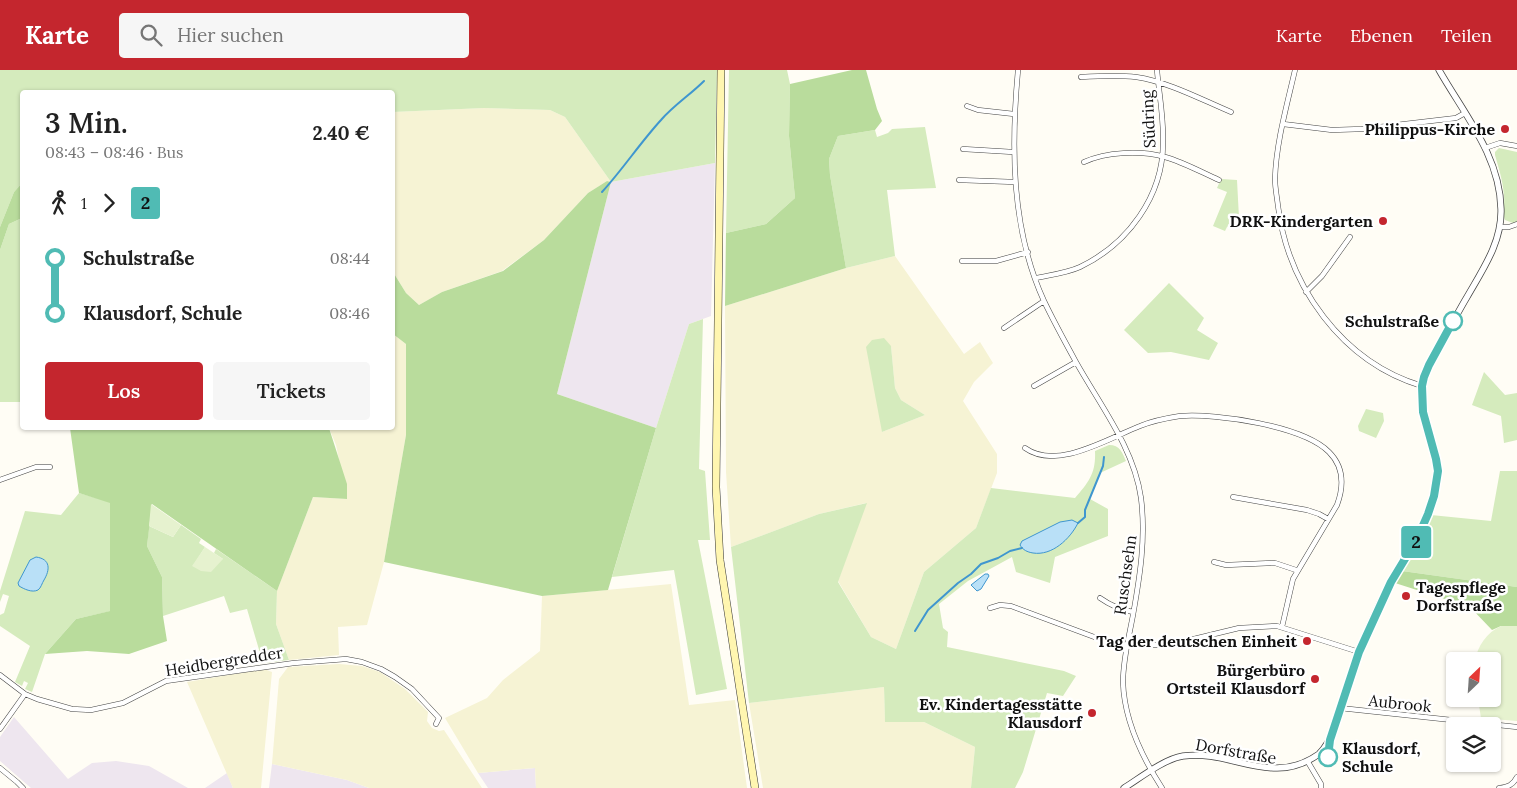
<!DOCTYPE html>
<html lang="de">
<meta charset="utf-8">
<style>
body{margin:0;font-family:Lora,serif;background:#f6f6f6;color:#222;height:100vh;display:flex;flex-direction:column;font-size:19px;white-space:nowrap}
*{box-sizing:border-box;margin:0}
p{font-size:16px;color:#767676}
.icon{flex:none;width:28px;height:28px;fill:none;stroke:currentColor;stroke-width:2;stroke-linecap:round;stroke-linejoin:round}
.map{position:relative;flex:1;overflow:hidden}
.sheet{position:absolute;left:20px;top:20px;width:375px;height:340px;display:flex;flex-direction:column;background:#fff;border-radius:5px;box-shadow:0 1px 4px #0004}
.sheet>*{flex:none}
.badge{padding:0 10px;border-radius:4px;font-size:18px;line-height:32px}
.needle{width:32px;rotate:25deg}
.buttons{position:absolute;left:1446px;top:582px;display:grid;gap:10px}
.buttons a{display:grid;place-items:center;width:55px;height:55px;border-radius:5px;background:#fff;box-shadow:0 1px 4px #0004;font-size:25px}
.map>.badge{position:absolute;translate:-50% -50%;box-shadow:0 0 0 2px #fff}
.legs{display:flex;align-items:center;gap:8px;height:55px;padding:0 25px;font-size:16px}
.legs p{margin-inline-start:auto}
.head{display:flex;align-items:center;justify-content:space-between;height:85px;padding:0 25px}
h1{font-size:28px;font-weight:600;line-height:38px}
.primary-button{display:flex;gap:10px;margin-top:auto;padding:10px 25px}
.primary-button a{flex:1;height:58px;border-radius:5px;background:#c4262e;color:#fff;font-size:20px;font-weight:600;line-height:58px;text-align:center}
.primary-button a+a{background:#f6f6f6;color:#222}
ul{padding:0 25px;list-style:none}
li{display:flex;align-items:center;gap:18px;height:55px;font-size:19px}
li i{display:grid;place-items:center;width:8px;height:100%;margin:0 6px;background:currentColor}
li i::after{content:'';width:12px;height:12px;margin:-6px;border:4px solid;border-radius:50%;background:#fff}
li p{margin-inline-start:auto}
li:first-child i{background:linear-gradient(#0000 50%,currentColor 0)}
li:last-child i{background:linear-gradient(currentColor 50%,#0000 0)}
header{display:flex;align-items:center;gap:30px;box-sizing:border-box;height:70px;padding:0 25px;background:#c4262e;color:#fff}
header strong{font-size:24px}
nav{display:flex;gap:28px;margin-inline-start:auto;font-size:18px}
.search{width:350px;height:45px;background:#f6f6f6;display:flex;align-items:center;gap:12px;box-sizing:border-box;padding:0 18px;border-radius:5px;color:#767676;font-size:19px}
.map>svg:first-child{display:block}
.industrial{fill:#eee6ef}
.farmland{fill:#f6f3d4;fill-rule:evenodd}
.green{fill:#d5ebbd}
.forest{fill:#b9dc9c}
.pitch{fill:#e6f2cf}
.water{fill:#b9e0f7;stroke:#3f96cf}
.lines{fill:none;stroke-linecap:round;stroke-linejoin:round}
.stream{stroke:#3f96cf;stroke-width:2}
.minor-casing{stroke:#444;stroke-width:5.5}
.tertiary-casing{stroke:#444;stroke-width:7}
.secondary-casing{stroke:#333;stroke-width:8}
.minor{stroke:#fff;stroke-width:4.5}
.tertiary{stroke:#fff;stroke-width:5.5}
.secondary{stroke:#fff6b0;stroke-width:7}
.line-1-casing{stroke:#fff;stroke-width:11}
.line-1{stroke:#50bbb4;stroke-width:8}
.poi-dot{fill:#c4262e;stroke:#fff;stroke-width:2}
.stop-1-dot{fill:#fff;stroke:#50bbb4;stroke-width:2.5}
.labels{text-anchor:middle;stroke-width:5;stroke-linejoin:round;paint-order:stroke}
.street-label{font-size:16px;fill:#111;stroke:#fff}
.poi-label{font-size:16px;font-weight:bold;fill:#111;stroke:#fff;text-anchor:end}
.stop-label{font-size:16px;font-weight:bold;fill:#111;stroke:#fff;text-anchor:end}
</style>
<header>
<strong>Karte</strong>
<div class="search"><svg class="icon" aria-label="search" viewBox="0 0 24 24"><circle cx="10" cy="10" r="6"/><path d="M15 15l6 6"/></svg>Hier suchen</div>
<nav><a>Karte</a><a>Ebenen</a><a>Teilen</a></nav>
</header>
<div class="map">
<svg width="1517" height="718" viewBox="0 0 1517 718">
<rect width="100%" height="100%" fill="#fffdf5"/>
<path class="industrial" d="M715,93L711,246L689,254L656,358L557,324L611,112Z
M14,647L68,709L92,693L116,691L149,696L188,718H31L0,691V667Z
M272,694L347,710L369,718H269Z
M535,698L536,718H488L478,703Z
M227,703L233,718H205Z"/>
<path class="farmland" d="M484,38L550,40L565,47L611,112L607,111L588,123L544,170L502,201L442,222L419,235L406,223L393,202V42Z
M895,186L964,284L980,272L993,293L974,312L963,331L997,384V403L976,458L924,502L896,579L871,567L838,511L866,433L819,444L731,477L726,402L725,236L846,198ZM891,276L895,318L901,330L925,345L882,362Z
M393,264L406,274V365L384,492L367,555L338,557L339,585L289,590L276,554L277,521L313,427L347,429L336,375L329,358H392Z
M671,514L689,635L735,630L747,718H536L535,698L478,703L445,648L487,628L503,610L540,581L542,526Z
M339,594L362,596L380,602L405,619L428,642L427,651L432,658L439,661L444,660L482,718H369L347,710L272,694L279,609L288,597Z
M264,599L272,602L261,718H233L187,612Z
M884,617L885,651L924,652L975,677L971,718H763L749,633Z"/>
<path class="green" d="M0,0H717L715,93L611,112L565,47L550,40L484,38L393,42L392,22H22V113L14,122L0,157Z
M729,0H787L790,14L789,66L795,128L766,154L726,163Z
M925,57L936,118L887,120L895,186L846,198L830,105L829,89L838,66L875,60L877,67L888,63L892,59Z
M1499,78L1517,82V152L1513,153L1505,150C1502,143 1505,134 1504,126C1503,111 1499,99 1495,85V82Z
M1221,109L1237,110L1239,148L1227,157L1225,161L1213,156L1227,122L1217,118Z
M22,148V332H0V180L9,154Z
M1169,213L1204,248L1197,260L1218,273L1209,290L1171,282L1148,283L1124,260Z
M703,249L699,399L705,401L710,470H698L727,619L696,625L674,500L612,507L656,358L689,254Z
M884,268L891,276L895,318L901,330L925,345L882,362L866,277L872,270Z
M1484,302L1505,325L1517,323V370L1504,373L1501,346L1472,335Z
M1366,339L1383,343L1384,351L1376,368L1359,361L1358,356Z
M1109,375C1120,375 1122,382 1126,391L1100,403L1090,429L1108,439V466L1055,487L1050,513L1016,502L1012,487L968,511L939,534L943,558L948,562L947,577L1064,601L1076,606L1063,626L1047,623L1023,702L1015,718H971L975,677L924,652H885L884,617L749,633L731,477L819,444L867,433L838,512L871,567L896,579L924,502L976,458L991,418L1075,428C1089,412 1096,403 1095,381Z
M1500,401H1517V517L1402,501L1421,470L1431,445L1491,451Z
M79,423L110,432L111,541L76,549L45,584L32,622L25,619L28,613L24,611L22,616L15,612L30,576L0,556V545L4,543L9,526L3,524L0,532V521L25,441L61,445Z
M181,455L201,469L199,473L205,477L193,496L223,489L214,483L216,479L277,521L276,554L289,590L263,593L247,539L230,543L224,526L163,546L162,507L147,476L149,456L173,467Z"/>
<path class="forest" d="M852,0H866L877,39L882,51L875,60L838,66L829,89L830,105L846,198L725,236L726,163L766,154L795,128L789,66L790,14Z
M607,111L611,112L557,324L656,358L608,520L542,526L384,492L406,365V274L393,264V202L406,223L419,235L442,222L503,201L544,170L588,123Z
M22,113V148L9,154L0,180V157L14,122Z
M70,358H329L347,414V429L313,427L277,521L152,434L147,476L162,507L163,546L167,571L129,584L87,581L45,584L76,549L110,541V433L79,423Z
M1402,501L1517,517V556H1501L1492,560L1470,537L1395,513Z"/>
<path class="pitch" d="M151,434L181,455L173,467L149,456Z
M205,477L223,489L211,502L201,501L192,496Z
M1501,556H1517V651L1481,648L1478,629H1492V591H1475C1477,577 1487,562 1501,556Z"/>
<path class="water" d="M1072,450L1078,453C1070,469 1052,486 1033,483C1027,482 1023,480 1020,475L1022,471L1060,452Z
M36,487C51,489 50,500 44,510C42,513 41,518 38,520C32,523 24,519 19,516L18,513L30,490Z
M985,504H988L989,506L981,519L977,521L971,515Z"/>
<g class="lines">
<path class="stream" d="M602,122C623,99 640,73 661,50C674,35 690,25 704,11
M1078,453L1085,447V440L1103,396L1104,387
M915,561L928,540L958,513L971,504L981,494L998,488L1010,481L1022,478"/>
<defs>
<path id="minor" d="M1018,0C1011,77 1011,159 1044,231C1054,252 1065,272 1076,292C1100,335 1134,378 1141,428C1146,468 1140,506 1133,545C1129,567 1123,589 1123,612C1124,650 1142,687 1162,718
M1295,0C1287,35 1276,73 1275,109C1275,118 1277,127 1278,136C1288,216 1342,292 1422,316
M1081,7C1099,6 1118,5 1136,7C1169,12 1200,29 1231,42
M967,36L978,40L1014,44
M1283,54L1332,60L1362,59L1456,48L1465,43
M1485,78L1500,73L1517,76
M963,79L1013,82
M1084,92C1106,82 1140,80 1165,87C1183,92 1201,102 1219,110
M959,110L1015,112
M1500,157H1509L1517,154
M962,191H996L1028,182
M1036,208C1050,205 1067,203 1080,197C1128,174 1163,126 1163,73C1164,48 1159,24 1157,0
M1306,222L1322,206L1350,167
M1004,258L1044,231
M1034,316L1076,292
M1025,378C1057,401 1109,368 1140,356C1152,351 1167,348 1180,346C1217,343 1303,356 1329,382C1344,397 1344,416 1337,435L1293,509L1282,557
M0,410L36,397H50
M1233,427L1307,440L1319,444L1328,449
M1214,492L1226,495L1275,493L1296,500
M1100,528C1110,535 1121,540 1133,542
M990,538L1000,535L1011,536L1105,571L1126,575H1169L1239,558L1277,556L1359,582
M0,605L25,624L37,629L72,639L91,640L123,633L166,611L294,593L346,589L362,592L381,599L395,607L412,619L439,648L436,654
M1340,638L1517,657
M0,659L25,624
M1308,692L1321,714V718
M0,698L17,712L23,718
M1499,718C1508,717 1513,715 1517,707"/>
<path id="tertiary" d="M1124,718C1140,708 1164,689 1183,686C1232,679 1271,718 1319,684C1338,665 1342,628 1351,604C1362,572 1375,541 1391,511C1398,498 1407,487 1414,475C1425,456 1434,432 1437,411C1441,375 1414,343 1424,307C1427,295 1435,284 1441,273C1450,258 1458,242 1467,227C1483,199 1502,172 1501,139C1500,86 1464,44 1439,0"/>
<path id="secondary" d="M721,0L716,417L720,490L755,718"/>
</defs>
<use href="#minor" class="minor-casing"/>
<use href="#tertiary" class="tertiary-casing"/>
<use href="#secondary" class="secondary-casing"/>
<use href="#minor" class="minor"/>
<use href="#tertiary" class="tertiary"/>
<use href="#secondary" class="secondary"/>
</g>
<g class="lines">
<defs>
<path id="line-1" d="M1328,687L1330,670L1359,582L1391,512L1417,469L1428,444L1434,426L1438,401L1436,389L1423,342L1422,316L1424,307L1429,295L1453,251"/>
</defs>
<use href="#line-1" class="line-1-casing"/>
<use href="#line-1" class="line-1"/>
</g>
<g class="poi-dot">
<circle cx="1505" cy="59" r="5"/>
<circle cx="1383" cy="151" r="5"/>
<circle cx="1406" cy="526" r="5"/>
<circle cx="1307" cy="571" r="5"/>
<circle cx="1315" cy="609" r="5"/>
<circle cx="1092" cy="643" r="5"/>
</g>
<g class="stop-1-dot">
<circle cx="1453" cy="251" r="9"/>
<circle cx="1328" cy="687" r="9"/>
</g>
<g class="labels">
<g class="street-label">
<text transform="translate(1148 49) rotate(-93)" y="6">Südring</text>
<text transform="translate(1125 505) rotate(-82)" y="6">Ruschsehn</text>
<text transform="translate(224 591) rotate(-9)" y="6">Heidbergredder</text>
<text transform="translate(1400 633) rotate(6)" y="6">Aubrook</text>
<text transform="translate(1236 681) rotate(10)" y="6">Dorfstraße</text>
</g>
<g class="poi-label">
<text x="1495" y="65">Philippus-Kirche</text>
<text x="1373" y="157">DRK-Kindergarten</text>
<text x="1416" y="523" text-anchor="start">Tagespflege<tspan x="1416" dy="18">Dorfstraße</tspan></text>
<text x="1297" y="577">Tag der deutschen Einheit</text>
<text x="1305" y="606">Bürgerbüro<tspan x="1305" dy="18">Ortsteil Klausdorf</tspan></text>
<text x="1082" y="640">Ev. Kindertagesstätte<tspan x="1082" dy="18">Klausdorf</tspan></text>
</g>
<g class="stop-label">
<text x="1439" y="257">Schulstraße</text>
<text x="1342" y="684" text-anchor="start">Klausdorf,<tspan x="1342" dy="18">Schule</tspan></text>
</g>
</g>
</svg>
<div class="buttons">
<a><svg class="needle" viewBox="-14 -14 28 28"><path d="M0-13l5 13h-10z" fill="#e53935"/><path d="M0 13l5-13h-10z" fill="#767676"/></svg></a>
<a><svg class="icon" aria-label="layers" viewBox="0 0 24 24"><path d="M12 4l9 5-9 5-9-5zM3 14l9 5 9-5"/></svg></a>
</div>
<b class="badge" style="left:1416px;top:472px;background:#50bbb4;color:#111">2</b>
<section class="sheet">
<div class="head"><div><h1>3 Min.</h1><p>08:43 – 08:46 · Bus</p></div><b>2.40 €</b></div>
<div class="legs"><svg class="icon" aria-label="walk" viewBox="0 0 24 24"><circle cx="13" cy="4" r="2"/><path d="M13 8l-2 6 4 7M11 14l-3 7M7 12l3-4h3l4 4"/></svg>1<svg class="icon" aria-label="forward" viewBox="0 0 24 24"><path d="M9 5l7 7-7 7"/></svg><b class="badge" style="background:#50bbb4;color:#111">2</b></div>
<ul>
<li><i style="color:#50bbb4"></i><b>Schulstraße</b><p>08:44</p></li>
<li><i style="color:#50bbb4"></i><b>Klausdorf, Schule</b><p>08:46</p></li>
</ul>
<div class="primary-button"><a>Los</a><a>Tickets</a></div>
</section>
</div>
